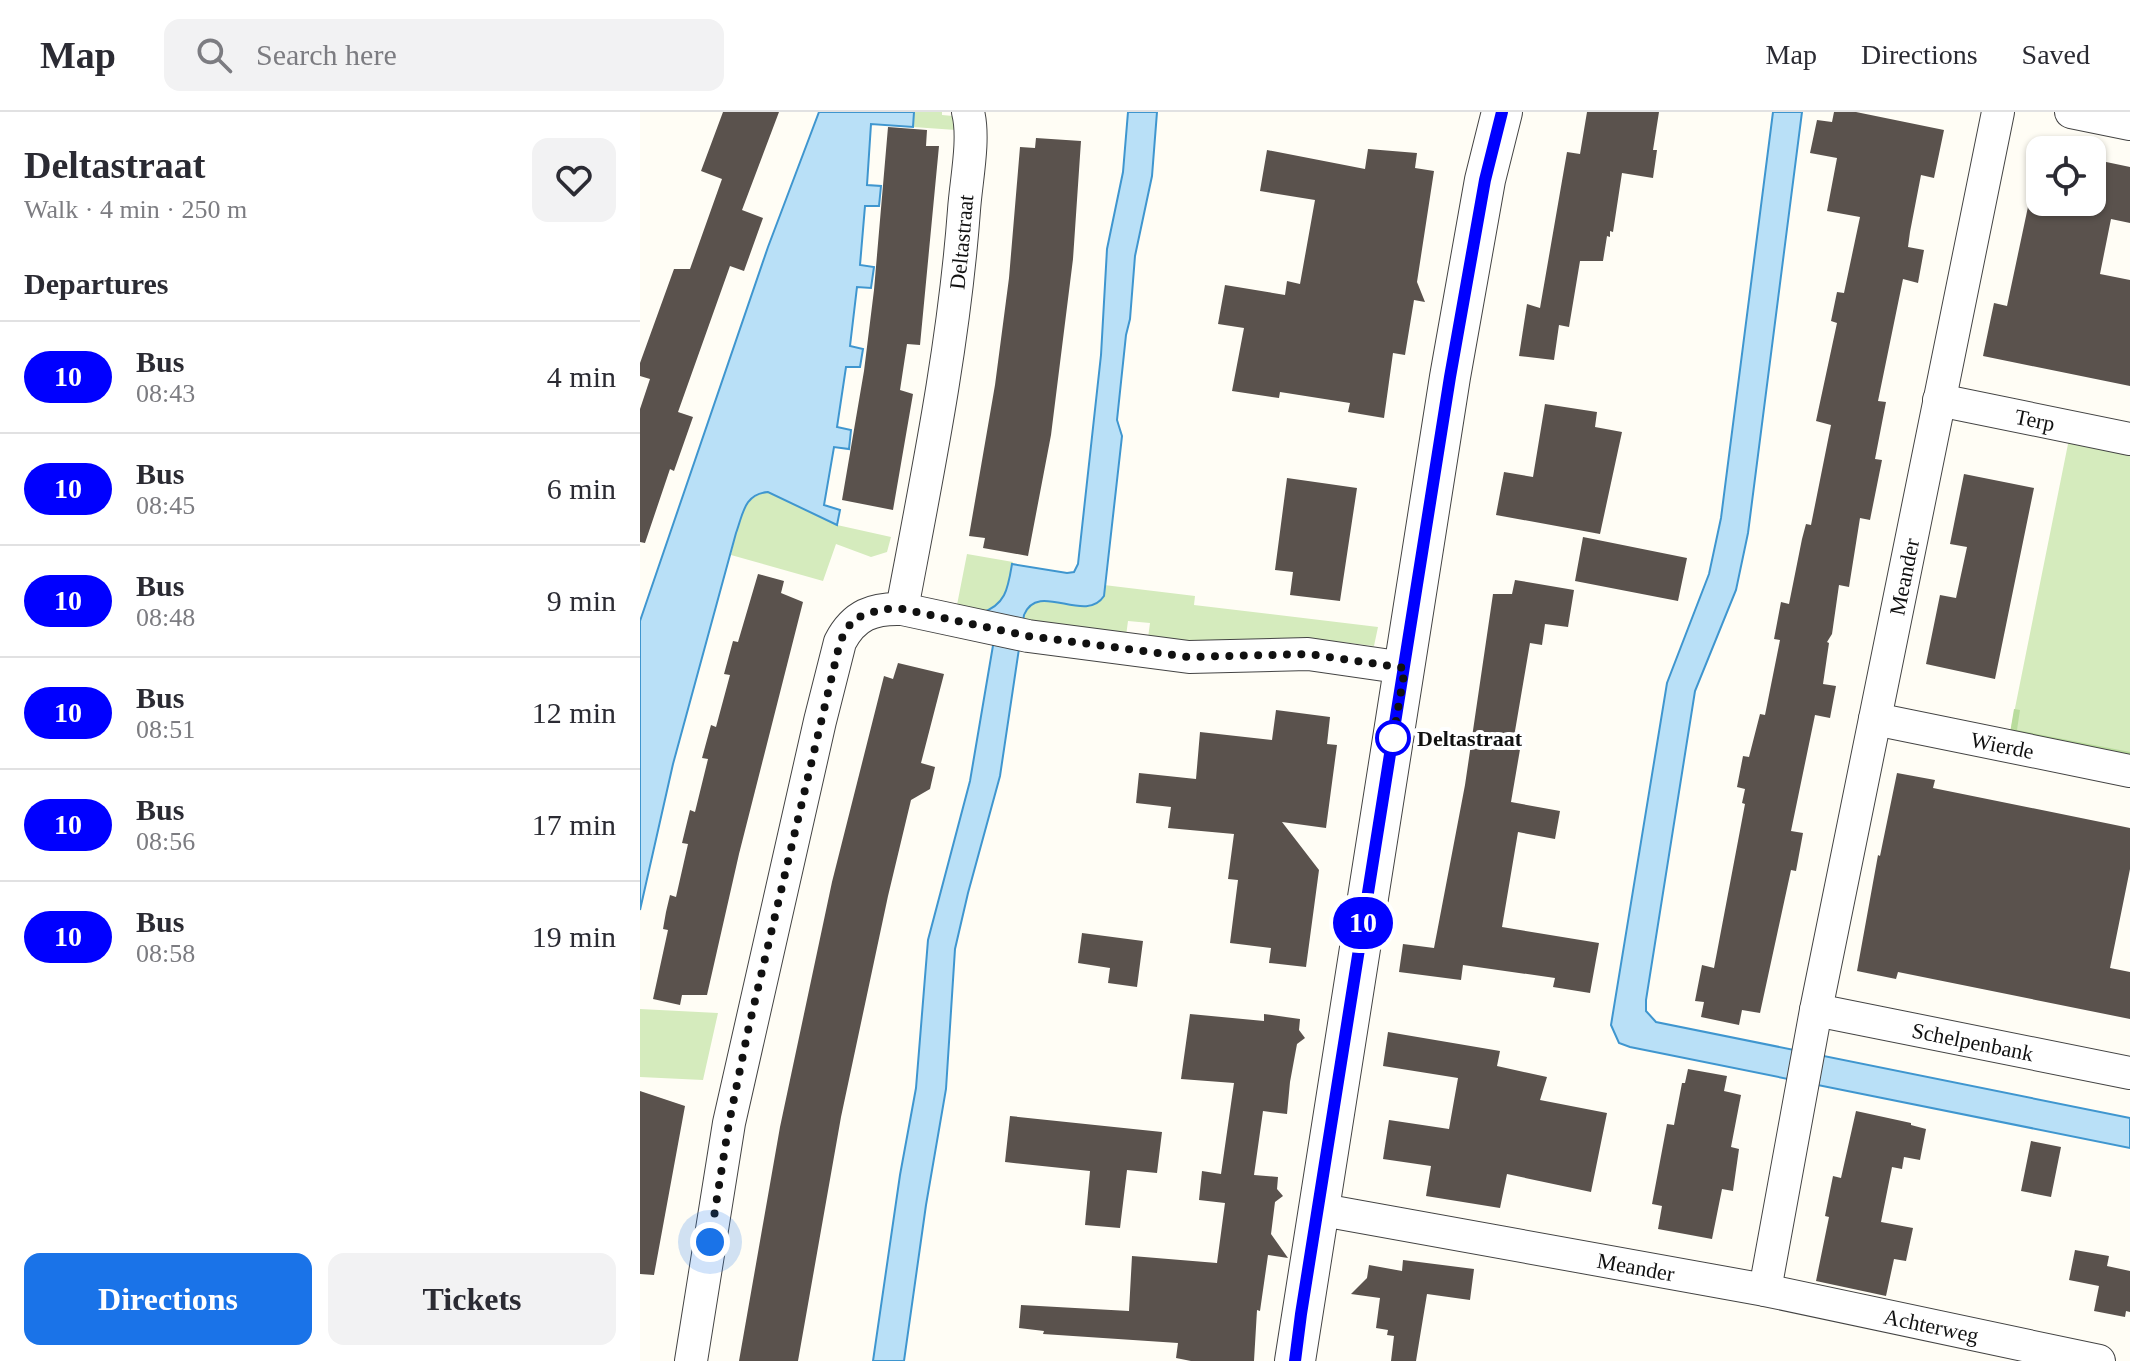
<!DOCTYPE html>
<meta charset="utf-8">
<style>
body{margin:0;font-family:"Times New Roman",serif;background:#f2f2f3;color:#2b2b33;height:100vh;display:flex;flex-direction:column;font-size:30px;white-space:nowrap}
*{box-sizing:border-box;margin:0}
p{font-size:26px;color:#7c7c81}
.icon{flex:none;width:44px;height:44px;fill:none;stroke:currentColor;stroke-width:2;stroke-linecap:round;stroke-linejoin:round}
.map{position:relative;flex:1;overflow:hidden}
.details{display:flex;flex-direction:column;background:#fff;width:640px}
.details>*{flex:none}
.badge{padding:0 16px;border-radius:26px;font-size:28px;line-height:52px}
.fabs{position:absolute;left:1386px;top:24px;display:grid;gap:16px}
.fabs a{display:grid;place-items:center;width:80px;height:80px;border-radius:16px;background:#fff;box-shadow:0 2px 6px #0004;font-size:40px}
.you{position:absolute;width:40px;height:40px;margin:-20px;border:6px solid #fff;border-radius:50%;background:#1a73e8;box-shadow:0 0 0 12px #1a73e833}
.map>.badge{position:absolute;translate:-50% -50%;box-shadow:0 0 0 4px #fff}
h2{padding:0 24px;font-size:30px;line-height:72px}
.round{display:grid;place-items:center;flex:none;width:84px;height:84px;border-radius:16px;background:#f2f2f3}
.headline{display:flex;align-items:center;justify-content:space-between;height:136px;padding:0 24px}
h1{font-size:38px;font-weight:800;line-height:60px}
.primary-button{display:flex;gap:16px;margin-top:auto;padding:16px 24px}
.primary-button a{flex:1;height:92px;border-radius:16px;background:#1a73e8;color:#fff;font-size:32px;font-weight:800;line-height:92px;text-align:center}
.primary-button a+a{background:#f2f2f3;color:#2b2b33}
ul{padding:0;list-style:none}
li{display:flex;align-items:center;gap:24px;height:112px;padding:0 24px;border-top:2px solid #e1e1e2}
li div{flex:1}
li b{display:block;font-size:30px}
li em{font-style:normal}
li .badge{min-width:88px;font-weight:700;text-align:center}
header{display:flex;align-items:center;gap:48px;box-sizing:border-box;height:112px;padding:0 40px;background:#fff;border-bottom:2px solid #e1e1e2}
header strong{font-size:38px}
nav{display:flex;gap:44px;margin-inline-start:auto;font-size:28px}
.search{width:560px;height:72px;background:#f2f2f3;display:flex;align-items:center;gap:20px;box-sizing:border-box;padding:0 28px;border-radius:16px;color:#7c7c81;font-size:30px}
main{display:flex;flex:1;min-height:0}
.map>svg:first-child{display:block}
.green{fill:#d5ebbd}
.forest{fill:#b9dc9c}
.water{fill:#b9e0f7;stroke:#3f96cf;stroke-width:2}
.building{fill:#5a524d}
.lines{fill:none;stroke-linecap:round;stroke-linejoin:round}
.minor-casing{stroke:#444;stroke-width:34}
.tertiary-casing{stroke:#444;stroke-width:42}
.minor{stroke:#fff;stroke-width:32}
.tertiary{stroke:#fff;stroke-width:40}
.line-casing{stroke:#fff;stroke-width:18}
.line{stroke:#00f;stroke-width:12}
.walk{stroke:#111;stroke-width:8;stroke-dasharray:0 14.4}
.stop-dot{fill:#fff;stroke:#00f;stroke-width:4}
.labels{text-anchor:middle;stroke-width:8;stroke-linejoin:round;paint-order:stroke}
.street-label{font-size:22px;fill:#111;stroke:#fff}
.stop-label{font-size:22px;font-weight:bold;fill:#111;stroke:#fff;text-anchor:start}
</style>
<header>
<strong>Map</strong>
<div class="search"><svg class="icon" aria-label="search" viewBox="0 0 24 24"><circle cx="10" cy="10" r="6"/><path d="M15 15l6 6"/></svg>Search here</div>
<nav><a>Map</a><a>Directions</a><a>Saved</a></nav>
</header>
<main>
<section class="details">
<div class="headline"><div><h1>Deltastraat</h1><p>Walk · 4 min · 250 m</p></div><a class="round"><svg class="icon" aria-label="heart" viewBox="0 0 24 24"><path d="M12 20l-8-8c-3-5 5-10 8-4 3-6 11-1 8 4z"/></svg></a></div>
<h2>Departures</h2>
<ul>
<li><span class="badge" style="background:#00f;color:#fff">10</span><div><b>Bus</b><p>08:43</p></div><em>4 min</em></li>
<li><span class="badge" style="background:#00f;color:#fff">10</span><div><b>Bus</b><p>08:45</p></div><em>6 min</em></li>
<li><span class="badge" style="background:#00f;color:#fff">10</span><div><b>Bus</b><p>08:48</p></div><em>9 min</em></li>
<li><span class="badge" style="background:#00f;color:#fff">10</span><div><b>Bus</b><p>08:51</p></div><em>12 min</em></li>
<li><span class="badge" style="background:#00f;color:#fff">10</span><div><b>Bus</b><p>08:56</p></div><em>17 min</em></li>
<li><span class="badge" style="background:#00f;color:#fff">10</span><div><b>Bus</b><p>08:58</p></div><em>19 min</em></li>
</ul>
<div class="primary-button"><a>Directions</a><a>Tickets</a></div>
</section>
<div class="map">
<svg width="1490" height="1249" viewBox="0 0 1490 1249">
<rect width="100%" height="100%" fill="#fffdf5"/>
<path class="green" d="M274,0H302V3L313,4L316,18L273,15Z
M1429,327L1490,340V646L1370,621Z
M128,380L197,413L251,425L247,440L231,445L196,432L183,469L91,443C97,420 100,383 128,380Z
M327,442L373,450C365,493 363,503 316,498Z
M464,473L555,484L554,493L738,515L734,534L676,527L531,529L508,526L510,511L488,509L486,524L384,508C390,474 429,497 452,494L464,484Z
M0,897L78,901L63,968L0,965Z"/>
<path class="forest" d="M1374,597L1380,598L1377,618L1490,640V646L1370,621Z"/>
<path class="water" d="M179,0H274L273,15L231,12L227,73L241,74L239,94H225L220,153L234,155L231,176L217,175L210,234L223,237L220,255H206L197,315L211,318L209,337L194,335L184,393L200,398L197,413L128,380C104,382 103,402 96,421L33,652L0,798V509L128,135Z
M488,0H517L512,64L495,144L490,207L486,223L477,308L482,324L464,484C445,513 398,468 384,503L360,664L328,781L315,837L306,977L286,1093L264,1249H233L260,1063L276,976L288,828L330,669L358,504L341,501C366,493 368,476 372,452L427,461L434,460L438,452L461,243L467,137L483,60Z
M1133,0H1162L1108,421L1096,478L1055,579L1006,888V899L1016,910L1490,1006V1036L990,935L979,931L971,913L1027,571L1069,462L1081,406Z"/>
<path class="building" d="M83,0H139L102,98L123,106L104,159L90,154L38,300L53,305L34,359L30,357L5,431L0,430V297L10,267L0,264V251L34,157H50L82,67L61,59Z
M947,0H1019L1013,38H1017L1013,66L982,61L973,120L970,119V125L967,124L963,149H940L929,215L919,213L914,248L879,244L887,192L900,196L927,40L940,42Z
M1194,0H1216L1304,18L1294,66L1281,63L1270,120L1268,135L1284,138L1278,171L1263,167L1238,289L1246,290L1235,347L1242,348L1230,408L1220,406L1209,475L1199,473L1192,522L1187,530L1189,531L1183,572L1196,574L1190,606L1175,603L1151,719L1163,721L1156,759L1151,758L1120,901L1102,898L1099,913L1061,905L1064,890L1055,889L1062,853L1074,856L1105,692L1102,691L1105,677L1097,675L1103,644L1109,645L1120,602L1125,603L1140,528L1134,527L1141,490L1149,492L1162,427L1166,412L1171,413L1191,313L1176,309L1197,211L1191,209L1197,180L1204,181L1220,105L1187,99L1197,46L1170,41L1177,8L1192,10Z
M248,15L287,18L286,34H299L280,233L267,232L260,278L273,282L253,398L202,388L224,259L234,178Z
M396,26L441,29L433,147L411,323L388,444L343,436L345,426L329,424L355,273L369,166L380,35L395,36Z
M728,37L777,41L775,56L794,59L777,170L785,190L774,188L765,243L753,241L744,306L708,300L710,291L640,280L639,286L592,279L604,216L578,212L585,173L645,183L647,169L660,172L675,88L620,79L627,38L725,57Z
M1452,47L1490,55V111L1471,107L1460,162L1490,168V274L1343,244L1354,191L1367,194L1389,90H1452Z
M905,292L957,300L955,315L982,320L960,422L856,403L864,360L893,365Z
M1324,362L1394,376L1355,567L1286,552L1300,483L1316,486L1327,435L1310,432Z
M647,366L717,376L700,489L650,483L653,460L635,458Z
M943,425L1047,446L1038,489L935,469Z
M118,462L144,469L141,481L163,490L99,742L67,883H42L40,893L13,887L28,818L23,817L26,800L30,783L36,785L48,732L42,731L50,698L55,700L68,647L62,646L71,613L76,615L90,563L84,562L93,529L98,530Z
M875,468L934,478L928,515L905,512L902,533L890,531L875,619L883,620L871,690L920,699L915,727L878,720L862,815L959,831L950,881L913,875L915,866L823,853L821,868L759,860L763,832L794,836L825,673L853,482H872Z
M258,551L304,562L281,651L295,655L290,677L271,688L248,784L201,1005L158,1249H99L140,1015L192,770L244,564L253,567Z
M636,598L690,605L687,632L697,633L686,716L642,710L679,758L666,855L629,851L631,836L590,831L598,768L588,767L594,722L528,716L531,695L496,691L499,661L556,667L560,620L632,628Z
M1257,661L1295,668L1293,676L1490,716V757L1470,856L1490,860V907L1258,860L1256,867L1217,859L1238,743L1240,744Z
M442,821L503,829L497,875L468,871L470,856L438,851Z
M550,902L624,909V902L660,907L659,918L665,926L657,932L650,970L647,1002L623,999L614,1063L638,1065L637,1077L643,1084L635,1090L631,1122L648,1146L628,1143L620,1199L617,1198L614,1249H551L536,1246L538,1231L403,1222L404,1219L379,1216L381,1193L489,1199L492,1144L577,1151L585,1091L559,1088L562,1059L581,1062L594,971L541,967Z
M748,920L860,939L857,954L907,965L900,988L967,1001L951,1080L867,1062L860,1096L786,1084L791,1054L743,1047L749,1008L809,1017L818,966L743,954Z
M1048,957L1087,964L1084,979L1101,983L1091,1035L1099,1037L1093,1079L1082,1077L1072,1127L1018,1117L1022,1094L1012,1092L1027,1012L1034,1013L1042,971H1045Z
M0,979L45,994L14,1163L0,1162Z
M1216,999L1271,1011V1013L1286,1017L1280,1048L1264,1045L1262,1057L1252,1055L1241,1110L1273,1116L1266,1149L1254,1147L1246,1184L1176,1169L1189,1105L1185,1104L1193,1064L1201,1066Z
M370,1004L522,1020L517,1061L487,1058L480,1116L445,1113L450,1059L365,1050Z
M1391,1029L1421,1035L1411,1085L1381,1079Z
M1435,1138L1469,1144L1467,1154L1490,1159V1200L1486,1199L1485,1205L1454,1199L1459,1174L1429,1168Z
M763,1148L834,1157L830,1188L787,1182L776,1249H751L754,1224L747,1223L748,1218L736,1216L740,1186L711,1182L727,1166L729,1153L762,1159Z"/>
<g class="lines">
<defs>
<g id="minor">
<path d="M1431,0L1490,12"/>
<path id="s1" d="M1299,288L1490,327"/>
<path id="s2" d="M262,497C287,364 314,233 324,98C326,69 335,27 328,0"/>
<path id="s3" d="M1235,607L1490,659"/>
<path id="s4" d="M1176,898L1490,961"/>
<path id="s5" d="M677,1097L1125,1178L1176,898L1358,0"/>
<path id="s6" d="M1125,1178L1459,1249"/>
<path d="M51,1249L89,1011L180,609L200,530C214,503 233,496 262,497L388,524L549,545L668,542L765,556"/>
</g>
<path id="tertiary" d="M655,1249L810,265L845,68L862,0"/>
</defs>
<use href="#minor" class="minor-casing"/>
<use href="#tertiary" class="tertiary-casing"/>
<use href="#minor" class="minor"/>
<use href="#tertiary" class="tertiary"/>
</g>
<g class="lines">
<defs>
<path id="line" d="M655,1249L661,1202L810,265L845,68L862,0"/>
</defs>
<use href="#line" class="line-casing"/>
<use href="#line" class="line"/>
<path class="walk" d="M70,1130L89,1011L109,914L200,530L207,516L216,506L242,497H262L388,524L549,545L668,542L765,556L753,626"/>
</g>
<circle class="stop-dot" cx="753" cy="626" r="16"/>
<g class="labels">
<g class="street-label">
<text dy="8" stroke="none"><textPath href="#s2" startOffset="372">Deltastraat</textPath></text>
<text dy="8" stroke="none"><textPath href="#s1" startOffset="98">Terp</textPath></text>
<text dy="8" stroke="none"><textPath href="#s5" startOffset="1182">Meander</textPath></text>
<text dy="8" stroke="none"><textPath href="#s3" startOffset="130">Wierde</textPath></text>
<text dy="8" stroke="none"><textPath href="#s4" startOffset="160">Schelpenbank</textPath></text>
<text dy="8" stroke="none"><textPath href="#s5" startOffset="324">Meander</textPath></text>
<text dy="8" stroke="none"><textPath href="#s6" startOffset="170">Achterweg</textPath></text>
</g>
<g class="stop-label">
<text x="777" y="634">Deltastraat</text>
</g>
</g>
</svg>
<div class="fabs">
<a><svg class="icon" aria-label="locate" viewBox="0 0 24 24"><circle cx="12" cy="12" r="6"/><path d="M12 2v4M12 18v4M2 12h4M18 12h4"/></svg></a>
</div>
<div class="you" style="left:70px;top:1130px"></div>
<b class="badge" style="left:723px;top:811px;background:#00f;color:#fff">10</b>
</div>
</main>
